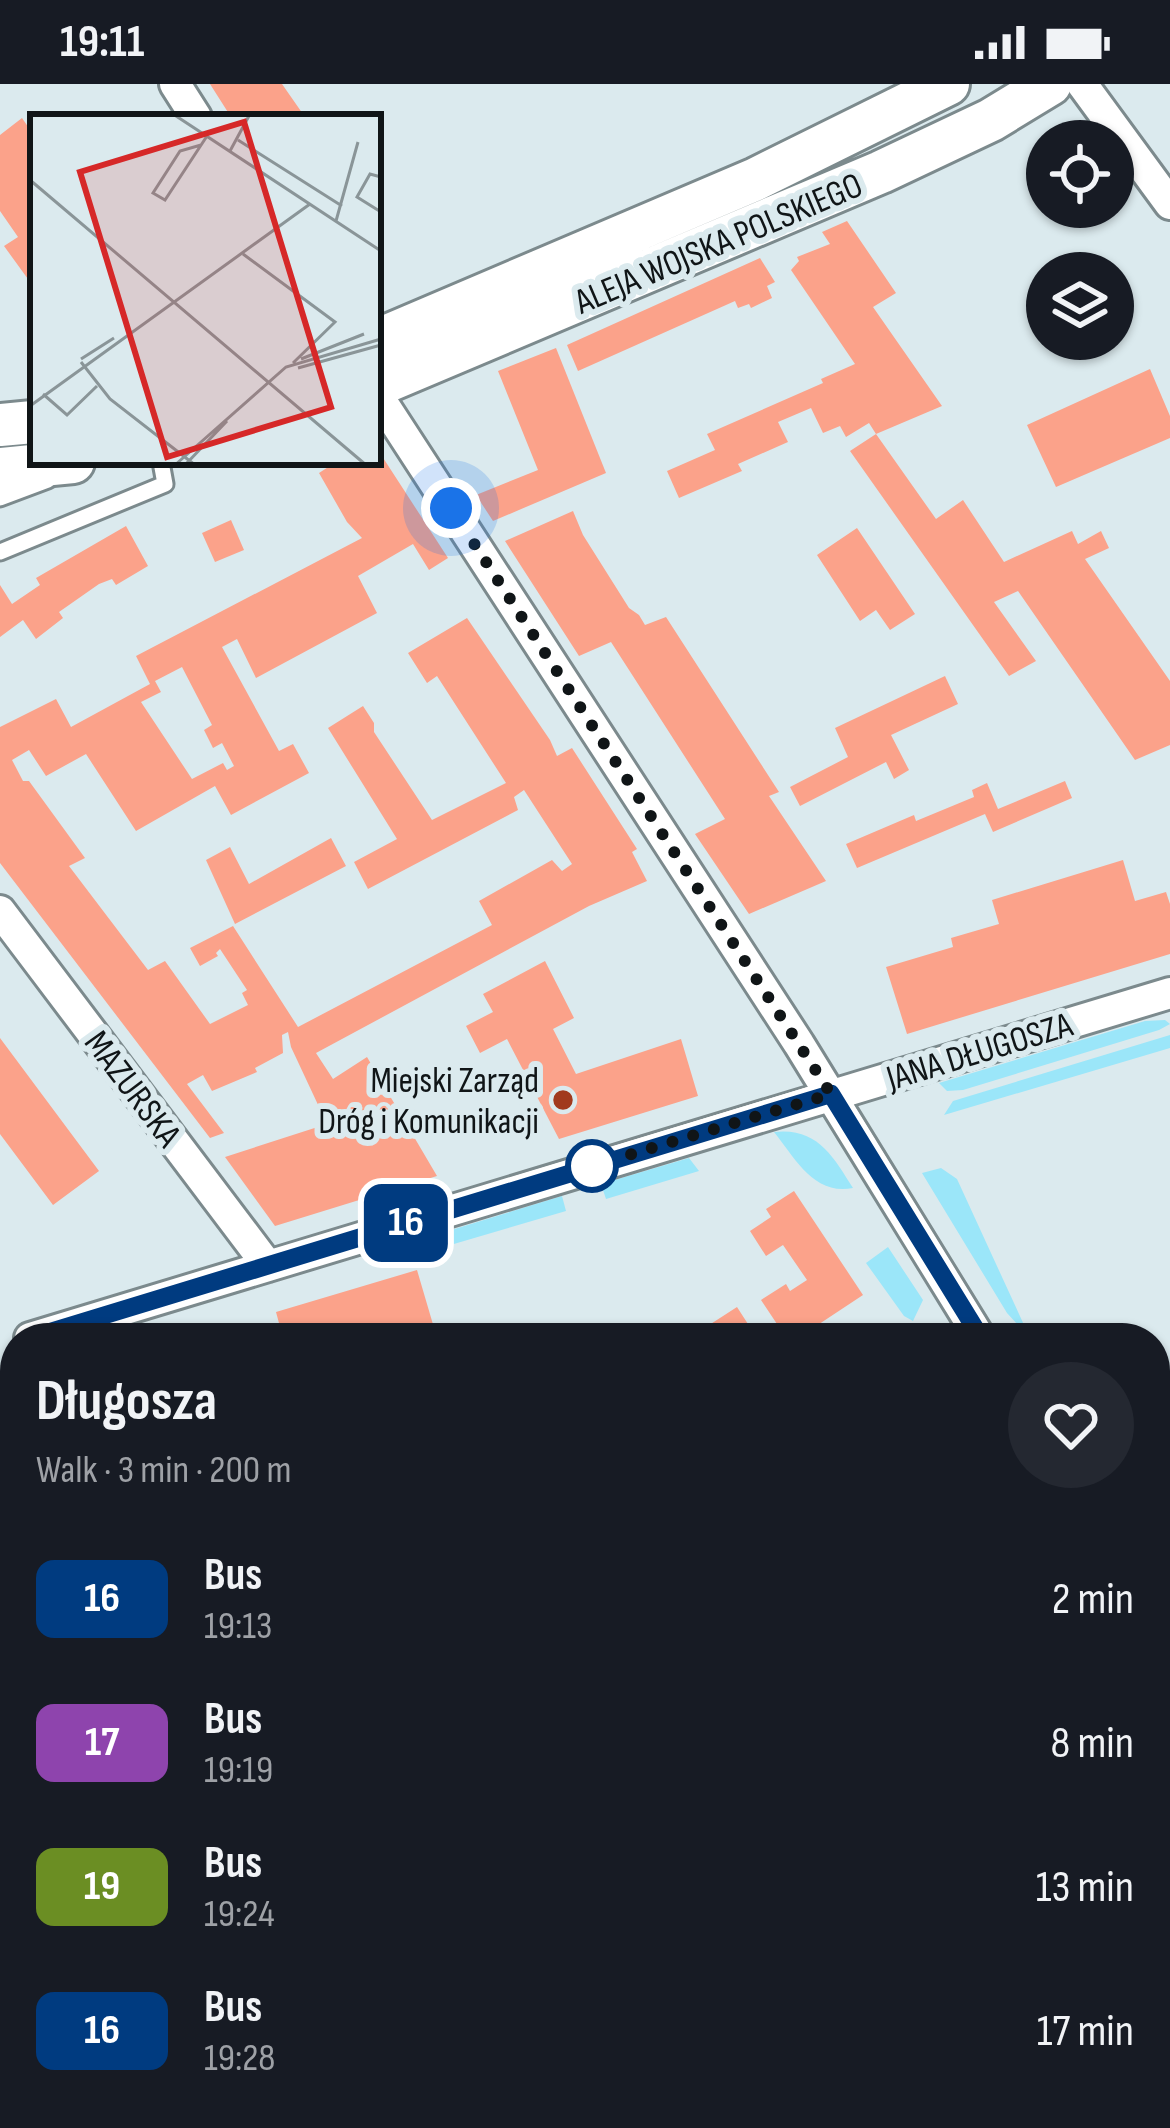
<!DOCTYPE html>
<meta charset="utf-8">
<style>
body{margin:0;font-family:"Sofia Sans Condensed",sans-serif;background:#242831;color:#f1f3f6;height:100vh;display:flex;flex-direction:column;font-size:45px;white-space:nowrap}
*{box-sizing:border-box;margin:0}
p{font-size:39px;color:#9ea1a6}
.icon{flex:none;width:66px;height:66px;fill:none;stroke:currentColor;stroke-width:2;stroke-linecap:round;stroke-linejoin:round}
.map{position:relative;flex:1;overflow:hidden}
.side{position:absolute;left:0px;top:1239px;width:1170px;height:807px;display:flex;flex-direction:column;background:#171b24;border-radius:48px 48px 0 0;box-shadow:0 3px 9px #0004}
.side>*{flex:none}
.badge{padding:0 24px;border-radius:18px;font-size:42px;line-height:78px}
.tools{position:absolute;left:1026px;top:36px;display:grid;gap:24px}
.tools a{display:grid;place-items:center;width:108px;height:108px;border-radius:50%;background:#171b24;box-shadow:0 3px 9px #0004;font-size:60px}
.you{position:absolute;width:60px;height:60px;margin:-30px;border:9px solid #fff;border-radius:50%;background:#1a73e8;box-shadow:0 0 0 18px #1a73e833}
.map>.badge{position:absolute;translate:-50% -50%;box-shadow:0 0 0 6px #fff}
.round{display:grid;place-items:center;flex:none;width:126px;height:126px;border-radius:63px;background:#242831}
.head{display:flex;align-items:center;justify-content:space-between;height:204px;padding:0 36px}
h1{font-size:57px;font-weight:700;line-height:90px}
ul{padding:0;list-style:none}
li{display:flex;align-items:center;gap:36px;height:144px;padding:0 36px}
li div{flex:1}
li b{display:block;font-size:45px}
li em{font-style:normal}
li .badge{min-width:132px;font-weight:700;text-align:center}
.status{display:flex;justify-content:space-between;align-items:center;height:84px;padding:0 60px;background:#171b24;direction:ltr}
.status svg{height:33px;fill:currentColor}
.map>svg:first-child{display:block}
.green{fill:#9be6f9}
.building{fill:#fba28a;fill-rule:evenodd}
.lines{fill:none;stroke-linecap:round;stroke-linejoin:round}
.lane-casing{stroke:#7c8a8d;stroke-width:21}
.street-casing{stroke:#7c8a8d;stroke-width:36}
.secondary-casing{stroke:#7c8a8d;stroke-width:48}
.path{stroke:#8c979a;stroke-width:6;stroke-dasharray:12 6;stroke-linecap:butt}
.lane{stroke:#fff;stroke-width:15}
.street{stroke:#fff;stroke-width:30}
.secondary{stroke:#fff;stroke-width:42}
.line-casing{stroke:#fff;stroke-width:27}
.line{stroke:#003b80;stroke-width:18}
.walk{stroke:#101517;stroke-width:12;stroke-dasharray:0 21.6}
.poi-dot{fill:#a1391d;stroke:#dbeaee;stroke-width:4.5}
.stop-dot{fill:#fff;stroke:#003b80;stroke-width:6}
.labels{text-anchor:middle;stroke-width:12;stroke-linejoin:round;paint-order:stroke}
.street-label{font-size:36px;fill:#101517;stroke:#dbeaee}
.poi-label{font-size:36px;fill:#101517;stroke:#dbeaee;text-anchor:end}
.inset-road{fill:none;stroke:#8a9598;stroke-width:3}
.view{fill:#d62828;fill-opacity:0.15;stroke:#d62828;stroke-width:6}
.inset-edge{fill:none;stroke:#101517;stroke-width:6}
</style>
<div class="status"><b>19:11</b><svg viewBox="0 0 49 12"><path d="M0 12V9h3v3zM5 12V6h3v6zM10 12V3h3v9zM15 12V0h3v12zM26 1h20v11H26zM47 4h2v5h-2z"/></svg></div>
<div class="map">
<svg width="1170" height="2044" viewBox="0 0 1170 2044">
<rect width="100%" height="100%" fill="#dbeaee"/>
<path class="green" d="M1165,936L1170,940L1159,946L963,1006L947,1007L939,999L1145,937Z
M1170,951V964L944,1031L953,1017Z
M774,1048C817,1043 833,1072 853,1104C814,1112 795,1074 774,1048Z
M689,1074L699,1087L606,1115L601,1100Z
M941,1084L957,1095L1030,1254L1007,1229L922,1089Z
M562,1112L566,1127L413,1172L409,1159Z
M888,1163L923,1216L913,1237L904,1232L866,1179Z"/>
<path class="building" d="M210,0H282L305,33H231Z
M22,34L33,50V202L4,162L18,153L0,127V51Z
M847,137L896,209L873,223L942,322L876,350L869,339L846,353L840,342L823,349L811,324L778,338L788,358L738,380L742,387L679,414L667,387L715,366L707,350L823,299L821,295L855,280L791,186L799,177L797,173L830,160L822,148Z
M760,174L775,198L767,202L772,214L751,224L749,220L738,224L735,217L578,287L567,261Z
M556,264L606,389L493,437L476,411L538,386L498,287Z
M1150,285L1170,332V354L1056,403L1027,341Z
M876,350L936,435L963,416L1004,478L1072,447L1078,460L1101,447L1109,464L1085,475L1170,597V661L1135,676L1018,507L994,518L1036,577L1009,592L850,367Z
M378,366L448,474L429,486L413,460L358,492L377,529L256,594L237,555L222,563L279,667L293,660L309,689L231,731L215,702L136,747L86,670L46,692L29,666L12,676L23,697H29L85,774L69,782L148,886L165,877L210,940L248,921L242,909L247,906L220,865L216,869L218,872L200,882L190,864L233,842L298,943L492,841L479,817L552,776L562,787L572,780L524,706L514,713L518,726L368,805L354,778L397,755L328,644L363,622L374,639V648L432,736L506,699L437,592L427,599L408,569L467,534L550,656L557,672L572,664L637,765L632,768L647,797L589,822L316,969L333,995L367,973L437,1092L275,1142L225,1073L327,1040L291,963L288,948L282,951L283,969L255,984L257,988L212,1007L203,991L187,1000L224,1049L210,1054L0,779V643L56,615L71,643L150,600L136,572L362,454L347,438L319,389L336,378H378ZM182,583L212,641L204,646L213,664L222,659L234,682L227,686L223,679L192,695L141,618L161,608L155,597Z
M573,427L583,451L629,524L639,531L645,541L666,533L779,708L769,712L826,797L749,830L695,750L725,735L611,558L579,572L505,457Z
M231,436L244,466L215,478L202,449Z
M126,442L148,482L116,501L112,495L99,500L59,528L63,534L36,555L23,536L0,553V501L12,520L40,501L36,494Z
M857,444L915,530L890,546L876,526L860,537L817,471Z
M945,592L958,620L891,651L909,686L894,695L886,678L800,722L790,703L848,673L835,644Z
M1065,697L1072,714L993,748L985,730L857,784L846,760L914,731L916,737L974,713L972,706L987,699L998,725Z
M331,754L346,782L235,840L206,776L230,763L249,800Z
M1123,776L1135,817L1166,808L1170,820V870L907,950L886,883L953,863L951,854L999,840L992,816Z
M545,877L574,934L553,945L576,990L681,955L698,1012L559,1055L507,955L480,969L466,942L493,928L483,910Z
M0,954L99,1087L53,1121L0,1050Z
M794,1107L863,1211L798,1254H758L777,1240L761,1216L786,1200L790,1207L807,1196L783,1161L766,1172L750,1147L771,1133L766,1125Z
M417,1186L437,1254H283L276,1228Z
M737,1223L757,1254H689Z
M83,2031H127L137,2044H67Z"/>
<g class="lines">
<defs>
<path id="lane" d="M0,414L48,396
M0,468L165,400L161,378
M1155,1601L1170,1590
M0,1841L15,1860
M0,2005L15,1986"/>
<path id="street" d="M175,0L196,33
M1082,0L1170,120
M378,312L799,960L980,1254
M0,827L268,1182
M30,1254L1170,909
M1155,1530L1170,1554"/>
<path id="secondary" d="M378,256L756,95L948,0
M378,301L881,88L991,36L1050,0
M0,341L33,338
M0,385L73,378
M0,1700L15,1718
M278,2031L289,2044"/>
</defs>
<use href="#lane" class="lane-casing"/>
<use href="#street" class="street-casing"/>
<use href="#secondary" class="secondary-casing"/>
<path class="path" d="M351,2031L362,2044"/>
<use href="#lane" class="lane"/>
<use href="#street" class="street"/>
<use href="#secondary" class="secondary"/>
</g>
<g class="lines">
<defs>
<path id="line" d="M30,1254L831,1010L981,1254"/>
</defs>
<use href="#line" class="line-casing"/>
<use href="#line" class="line"/>
<path class="walk" d="M451,424L831,1010L592,1082"/>
</g>
<circle class="poi-dot" cx="563" cy="1016" r="12"/>
<circle class="stop-dot" cx="592" cy="1082" r="24"/>
<g class="labels">
<g class="street-label">
<text transform="translate(718 158) rotate(-23)" y="13">ALEJA WOJSKA POLSKIEGO</text>
<text transform="translate(979 966) rotate(-17)" y="13">JANA DŁUGOSZA</text>
<text transform="translate(134 1004) rotate(53)" y="13">MAZURSKA</text>
</g>
<g class="poi-label">
<text x="539" y="1008">Miejski Zarząd<tspan x="539" dy="41">Dróg i Komunikacji</tspan></text>
</g>
</g>
<g transform="translate(30 30)">
<rect width="351" height="351" fill="#dbeaee"/>
<path class="inset-road" d="M143,0L351,137M208,26L312,92M171,31L150,37L123,79L135,86L177,22M200,37L220,0M351,63L340,60L327,83L351,98M0,66L336,351M306,107L328,28M213,140L305,208L263,249M51,245L84,224M271,245L334,220M51,248L80,285L165,351M268,254L351,231M13,280L37,301L67,272M0,292L280,90M145,351L256,253L351,225M155,351L197,307"/>
<path class="view" d="M214,8L301,293L137,343L50,58Z"/>
<rect width="351" height="351" class="inset-edge"/>
</g>
</svg>
<div class="tools">
<a><svg class="icon" aria-label="locate" viewBox="0 0 24 24"><circle cx="12" cy="12" r="6"/><path d="M12 2v4M12 18v4M2 12h4M18 12h4"/></svg></a>
<a><svg class="icon" aria-label="layers" viewBox="0 0 24 24"><path d="M12 4l9 5-9 5-9-5zM3 14l9 5 9-5"/></svg></a>
</div>
<div class="you" style="left:451px;top:424px"></div>
<b class="badge" style="left:406px;top:1139px;background:#003b80;color:#fff">16</b>
<section class="side">
<div class="head"><div><h1>Długosza</h1><p>Walk · 3 min · 200 m</p></div><a class="round"><svg class="icon" aria-label="heart" viewBox="0 0 24 24"><path d="M12 20l-8-8c-3-5 5-10 8-4 3-6 11-1 8 4z"/></svg></a></div>
<ul>
<li><span class="badge" style="background:#003b80;color:#fff">16</span><div><b>Bus</b><p>19:13</p></div><em>2 min</em></li>
<li><span class="badge" style="background:#8e44ad;color:#fff">17</span><div><b>Bus</b><p>19:19</p></div><em>8 min</em></li>
<li><span class="badge" style="background:#6b8e23;color:#fff">19</span><div><b>Bus</b><p>19:24</p></div><em>13 min</em></li>
<li><span class="badge" style="background:#003b80;color:#fff">16</span><div><b>Bus</b><p>19:28</p></div><em>17 min</em></li>
</ul>
</section>
</div>
